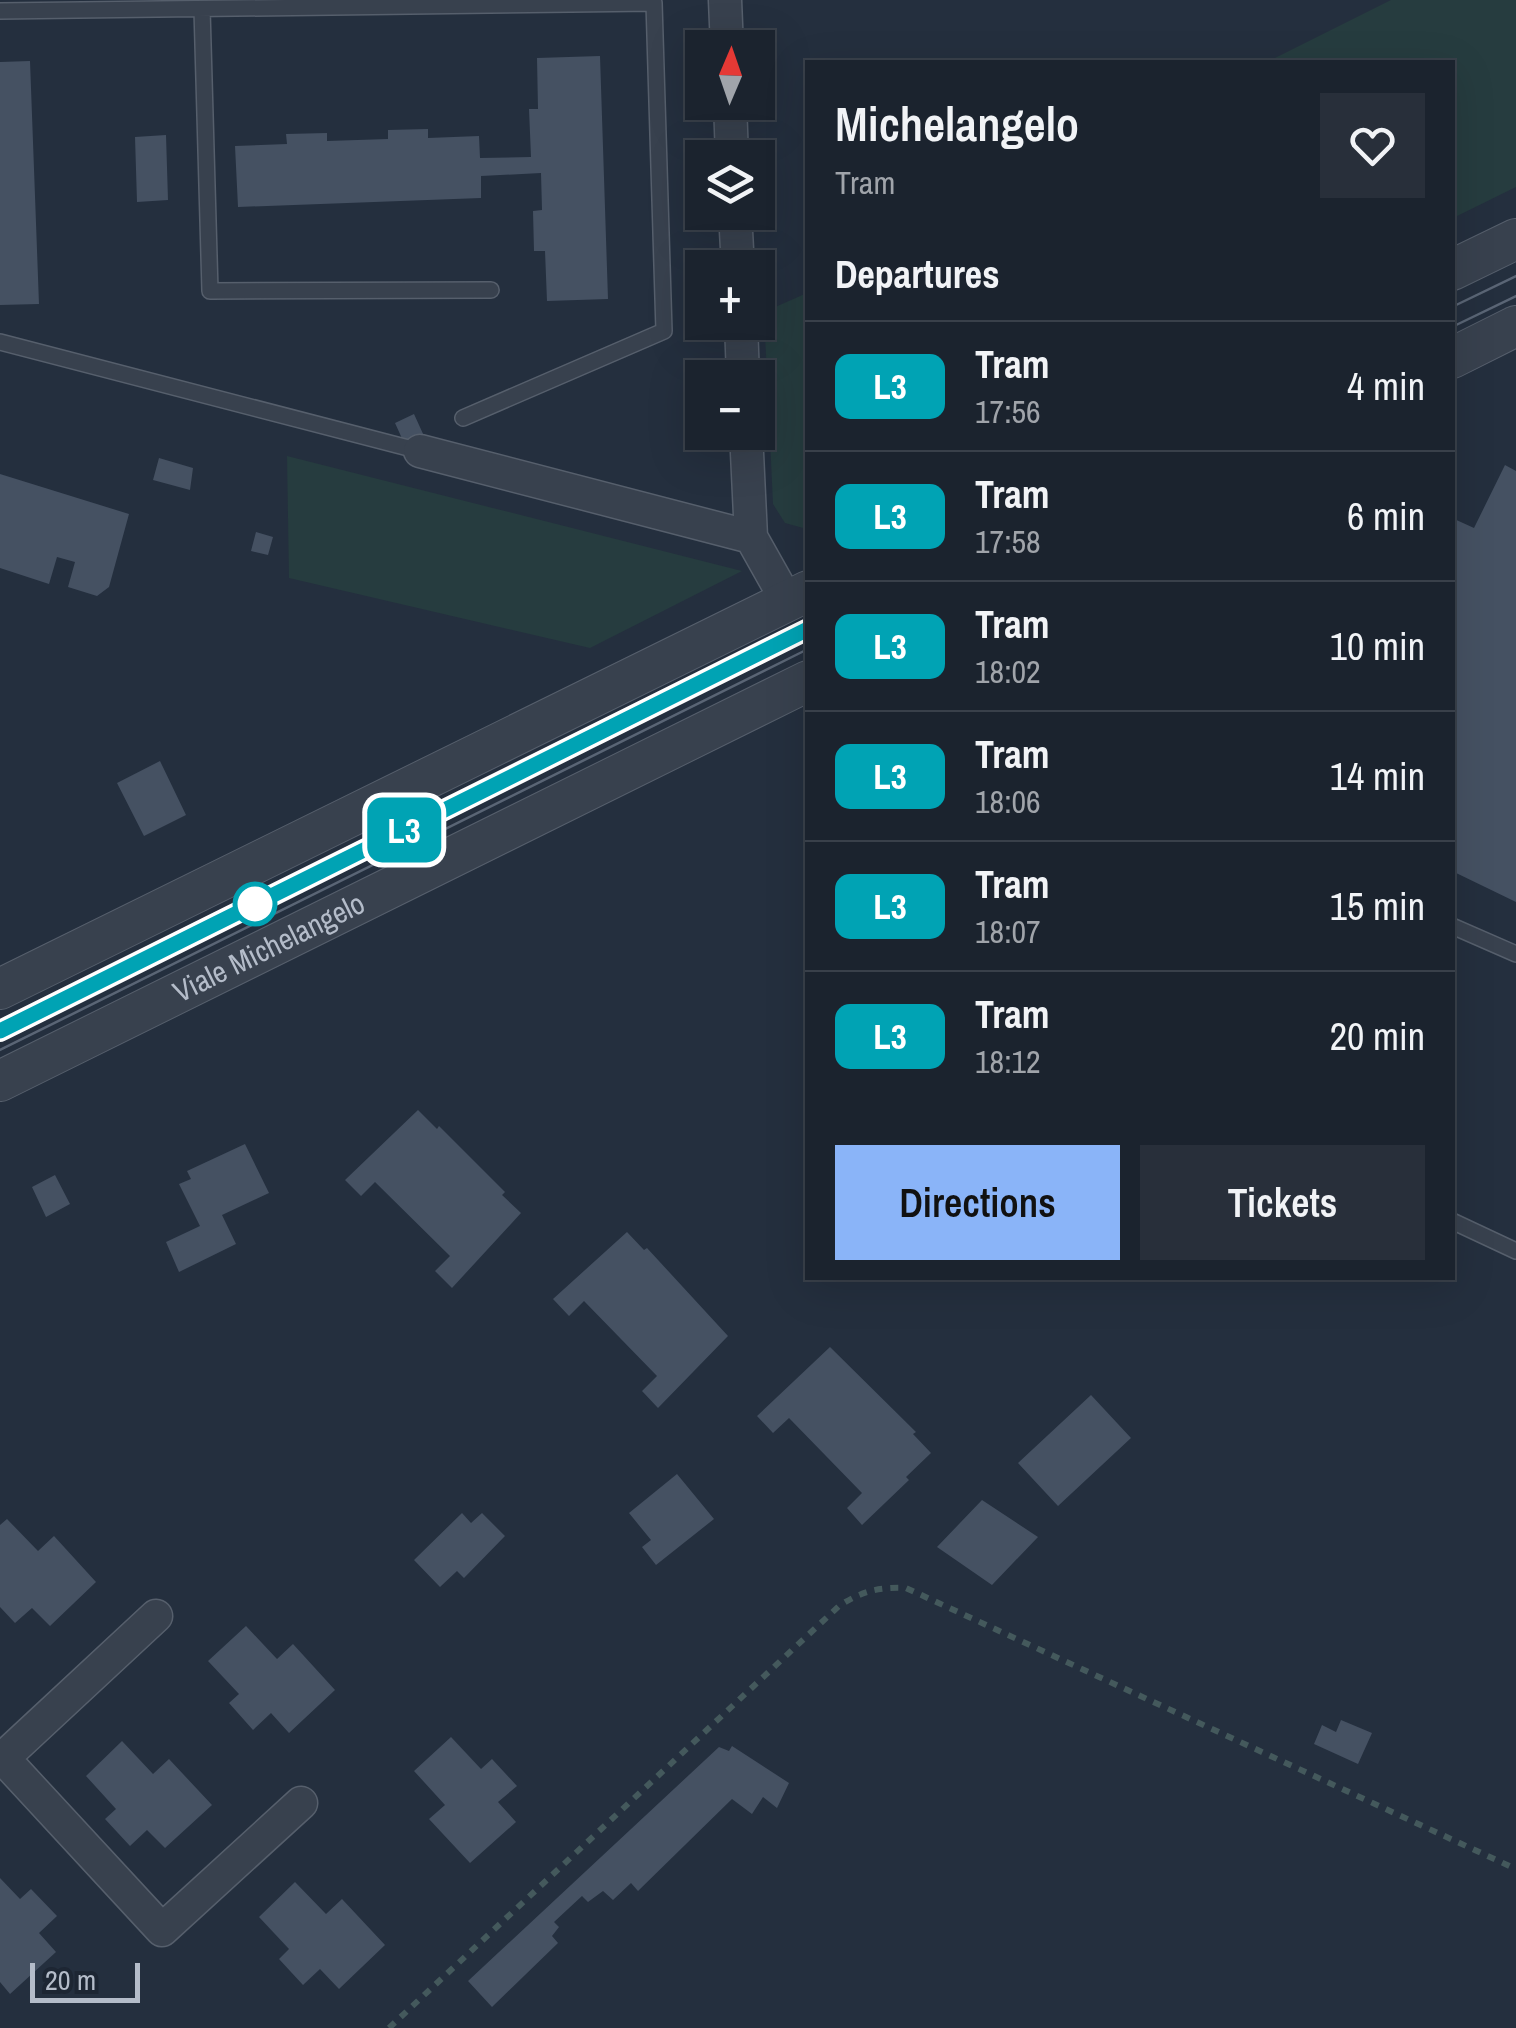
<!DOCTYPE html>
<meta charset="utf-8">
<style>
body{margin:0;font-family:"Archivo Narrow",sans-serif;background:#282f3a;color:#f1f3f6;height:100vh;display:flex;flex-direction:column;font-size:38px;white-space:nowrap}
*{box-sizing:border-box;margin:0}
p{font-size:32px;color:#a0a4aa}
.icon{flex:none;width:55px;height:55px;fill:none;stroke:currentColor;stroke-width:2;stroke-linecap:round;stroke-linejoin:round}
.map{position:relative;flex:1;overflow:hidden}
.details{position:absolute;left:805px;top:60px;width:650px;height:1220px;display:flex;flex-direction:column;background:#1b232e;border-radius:0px;box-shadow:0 10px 40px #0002,0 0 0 2px #39404a}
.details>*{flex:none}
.badge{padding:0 20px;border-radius:15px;font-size:35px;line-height:65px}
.needle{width:65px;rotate:2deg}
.controls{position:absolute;left:685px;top:30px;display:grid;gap:20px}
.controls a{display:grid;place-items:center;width:90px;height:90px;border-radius:0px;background:#1b232e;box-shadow:0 10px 40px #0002,0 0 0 2px #39404a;font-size:50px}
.scale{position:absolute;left:30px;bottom:25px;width:110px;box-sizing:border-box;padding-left:10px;border:5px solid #b4bcc9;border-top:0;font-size:28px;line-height:35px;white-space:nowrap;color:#b4bcc9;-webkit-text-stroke:8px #1d2633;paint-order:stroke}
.map>.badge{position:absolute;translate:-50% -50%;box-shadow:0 0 0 5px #fff}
h2{padding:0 30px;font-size:38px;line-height:90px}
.round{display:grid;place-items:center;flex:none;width:105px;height:105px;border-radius:0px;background:#282f3a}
.summary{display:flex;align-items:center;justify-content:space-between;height:170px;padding:0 30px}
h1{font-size:48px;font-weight:600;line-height:75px}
.cta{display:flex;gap:20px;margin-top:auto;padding:20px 30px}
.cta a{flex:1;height:115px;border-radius:0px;background:#8ab4f8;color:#111;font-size:40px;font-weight:600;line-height:115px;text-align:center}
.cta a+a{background:#282f3a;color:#f1f3f6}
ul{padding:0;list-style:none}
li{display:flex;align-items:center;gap:30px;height:130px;padding:0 30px;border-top:2px solid #39404a}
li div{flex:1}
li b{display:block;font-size:38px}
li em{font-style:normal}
li .badge{min-width:110px;font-weight:700;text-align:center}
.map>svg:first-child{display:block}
.green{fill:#263c3f}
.building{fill:#455162}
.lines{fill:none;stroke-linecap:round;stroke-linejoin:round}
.service-casing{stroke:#565f6c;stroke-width:18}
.minor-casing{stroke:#565f6c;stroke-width:35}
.tertiary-casing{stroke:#565f6c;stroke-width:42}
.path{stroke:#44595c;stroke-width:6;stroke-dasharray:8 8;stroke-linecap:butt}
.service{stroke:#38414e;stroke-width:15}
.minor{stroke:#38414e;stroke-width:32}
.tertiary{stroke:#38414e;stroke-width:40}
.tram{stroke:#5a6575;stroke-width:2.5}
.line-casing{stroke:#fff;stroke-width:22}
.line{stroke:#00a3b4;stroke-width:15}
.stop-dot{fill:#fff;stroke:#00a3b4;stroke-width:5}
.labels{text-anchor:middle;stroke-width:9;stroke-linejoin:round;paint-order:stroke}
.street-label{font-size:30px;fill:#b4bcc9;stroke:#1d2633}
</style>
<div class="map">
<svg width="1516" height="2028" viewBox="0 0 1516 2028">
<rect width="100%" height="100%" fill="#242f3e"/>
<path class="green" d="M1391,0H1516V187L1453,218L1452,62H1267Z
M807,293V529L785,523L773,504L764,312Z
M287,456L742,571L590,648L289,578Z"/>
<path class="building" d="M600,56L608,299L547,301L545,251H534L533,211L542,210L541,173L481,176V198L238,207L235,146L287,144L286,134L327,133V141L388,139V130L428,129V138L479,136L480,158L531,157L529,109H538L537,58Z
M30,61L39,304L0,305V62Z
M166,135L168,200L137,202L135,137Z
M414,414L424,436L405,445L395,423Z
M159,458L193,468L190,490L153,480Z
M1505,465L1516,471V902L1452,871V518L1474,528Z
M0,474L129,514L109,587L97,596L68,587L75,562L57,557L49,584L0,568Z
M256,532L273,537L268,555L251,551Z
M160,761L186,815L144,836L117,783Z
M418,1110L437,1129L439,1126L505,1192L502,1195L521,1213L452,1288L435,1271L450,1256L375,1182L361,1196L345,1180Z
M245,1144L269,1193L222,1215L236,1244L179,1272L166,1242L200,1226L179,1184L191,1179L187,1171Z
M55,1175L70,1204L46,1217L32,1187Z
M627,1232L644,1250L647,1248L728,1336L658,1408L642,1391L657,1376L584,1301L569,1316L553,1299Z
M830,1347L916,1432L913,1434L931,1453L906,1477L909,1480L862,1525L847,1508L862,1493L789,1418L773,1433L757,1416Z
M1091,1395L1131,1438L1058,1506L1018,1463Z
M677,1474L714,1519L656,1565L642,1547L651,1540L629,1513Z
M982,1500L1038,1537L992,1585L937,1547Z
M462,1513L471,1523L482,1513L505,1536L464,1578L457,1571L440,1587L414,1560Z
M7,1519L38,1551L54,1536L96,1582L50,1626L32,1608L15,1623L0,1607V1525Z
M246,1626L277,1659L293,1644L335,1690L289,1733L271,1713L253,1730L229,1703L239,1694L208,1661Z
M1341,1720L1372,1733L1358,1764L1314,1744L1322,1725L1336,1732Z
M451,1737L481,1769L492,1759L517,1786L498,1802L516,1822L470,1863L429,1819L445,1805L414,1771Z
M122,1741L153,1774L169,1759L212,1805L165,1848L147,1830L130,1846L105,1819L116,1809L86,1776Z
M732,1746L789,1783L777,1808L763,1797L752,1814L732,1799L638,1891L631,1883L613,1900L603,1891L588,1902L582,1896L554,1922L559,1927L552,1936L558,1943L492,2007L468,1981L719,1747L729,1751Z
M0,1878L20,1899L31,1889L57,1916L39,1933L56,1952L10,1994L0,1982Z
M295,1882L326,1914L342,1899L385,1945L339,1989L320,1969L303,1985L279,1959L289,1949L259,1917Z"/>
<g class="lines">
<defs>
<path id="service" d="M202,9L210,291L491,290
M0,11L654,3L664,331L463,418
M0,342L420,451
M1452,926L1516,954
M1452,1221L1516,1251"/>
<path id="minor" d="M725,0L727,48
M730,102L732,158
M735,212L738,268
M741,322L743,378
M746,432L751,537L787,601
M420,451L751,537
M3,1758L162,1930L301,1803
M0,1761L156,1616"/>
<g id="tertiary">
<path d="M1452,270L1516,239"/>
<path d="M1452,358L1516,326"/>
<path d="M0,989L808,591"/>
<path id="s1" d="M0,1081L808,681"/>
</g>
</defs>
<use href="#service" class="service-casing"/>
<use href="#minor" class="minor-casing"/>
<use href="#tertiary" class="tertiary-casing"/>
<path class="path" d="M389,2028L839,1606C862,1591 879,1587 906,1588L1516,1869"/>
<use href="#service" class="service"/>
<use href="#minor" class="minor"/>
<use href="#tertiary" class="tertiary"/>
<path class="tram" d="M1452,307L1516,276
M1452,327L1516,296
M0,1031L808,629
M0,1050L808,649"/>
</g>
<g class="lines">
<defs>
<path id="line" d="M0,1031L808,629"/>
</defs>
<use href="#line" class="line-casing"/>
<use href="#line" class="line"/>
</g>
<circle class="stop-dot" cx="255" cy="904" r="20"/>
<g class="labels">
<g class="street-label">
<text dy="10" stroke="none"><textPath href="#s1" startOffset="300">Viale Michelangelo</textPath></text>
</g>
</g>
</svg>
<div class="controls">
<a><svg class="needle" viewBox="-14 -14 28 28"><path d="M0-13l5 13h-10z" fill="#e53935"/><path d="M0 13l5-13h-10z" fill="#a0a4aa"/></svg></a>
<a><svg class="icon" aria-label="layers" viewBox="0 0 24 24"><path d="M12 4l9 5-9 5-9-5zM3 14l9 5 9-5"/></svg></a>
<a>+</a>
<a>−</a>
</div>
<div class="scale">20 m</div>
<b class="badge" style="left:404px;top:830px;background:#00a3b4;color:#fff">L3</b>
<section class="details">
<div class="summary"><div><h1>Michelangelo</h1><p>Tram</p></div><a class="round"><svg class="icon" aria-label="heart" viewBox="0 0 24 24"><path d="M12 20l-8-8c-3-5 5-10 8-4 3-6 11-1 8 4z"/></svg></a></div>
<h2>Departures</h2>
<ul>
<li><span class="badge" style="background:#00a3b4;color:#fff">L3</span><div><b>Tram</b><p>17:56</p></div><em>4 min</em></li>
<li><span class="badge" style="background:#00a3b4;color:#fff">L3</span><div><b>Tram</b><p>17:58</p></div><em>6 min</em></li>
<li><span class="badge" style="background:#00a3b4;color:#fff">L3</span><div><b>Tram</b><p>18:02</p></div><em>10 min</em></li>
<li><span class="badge" style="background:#00a3b4;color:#fff">L3</span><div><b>Tram</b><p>18:06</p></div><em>14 min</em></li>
<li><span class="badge" style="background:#00a3b4;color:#fff">L3</span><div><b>Tram</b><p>18:07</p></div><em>15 min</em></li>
<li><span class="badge" style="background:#00a3b4;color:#fff">L3</span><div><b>Tram</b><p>18:12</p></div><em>20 min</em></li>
</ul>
<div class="cta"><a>Directions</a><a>Tickets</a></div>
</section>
</div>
